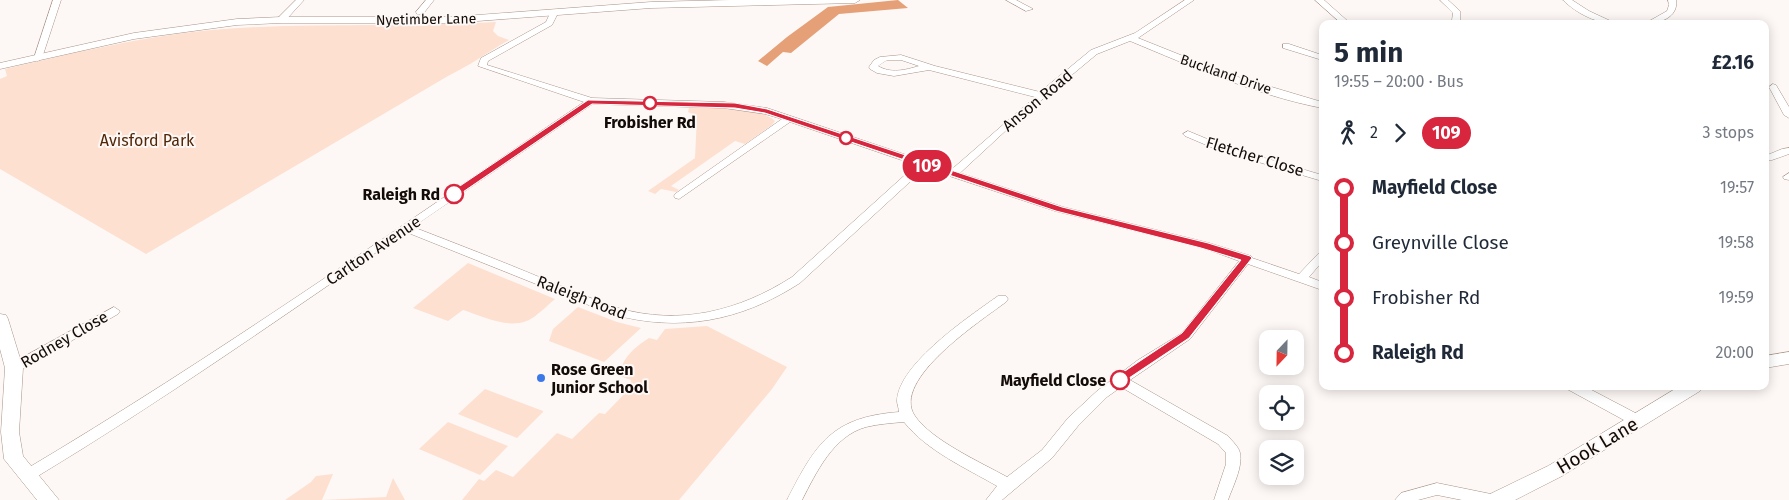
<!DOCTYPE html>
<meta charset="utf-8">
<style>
body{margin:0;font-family:"Fira Sans",sans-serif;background:#f2f2f3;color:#1f2937;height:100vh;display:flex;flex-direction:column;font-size:19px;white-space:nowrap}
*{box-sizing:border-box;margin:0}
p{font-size:16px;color:#747a83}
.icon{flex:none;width:28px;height:28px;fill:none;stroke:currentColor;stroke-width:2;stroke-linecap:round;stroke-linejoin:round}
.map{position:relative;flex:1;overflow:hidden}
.drawer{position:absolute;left:1319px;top:20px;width:450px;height:370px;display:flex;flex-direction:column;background:#fff;border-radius:10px;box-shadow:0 2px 12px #0003}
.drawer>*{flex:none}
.badge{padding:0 10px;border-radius:16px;font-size:18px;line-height:32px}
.needle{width:32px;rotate:202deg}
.buttons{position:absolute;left:1259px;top:330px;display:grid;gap:10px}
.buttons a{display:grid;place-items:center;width:45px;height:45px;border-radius:10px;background:#fff;box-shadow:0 2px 12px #0003;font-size:25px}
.map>.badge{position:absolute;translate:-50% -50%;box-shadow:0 0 0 2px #fff}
.legs{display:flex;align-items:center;gap:8px;height:55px;padding:0 15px;font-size:16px}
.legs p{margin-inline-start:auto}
.summary{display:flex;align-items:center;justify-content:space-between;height:85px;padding:0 15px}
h1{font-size:28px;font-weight:700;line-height:38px}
ul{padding:0 15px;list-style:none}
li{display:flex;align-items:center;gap:18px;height:55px;font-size:19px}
li i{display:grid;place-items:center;width:8px;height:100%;margin:0 6px;background:currentColor}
li i::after{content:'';width:12px;height:12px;margin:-6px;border:4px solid;border-radius:50%;background:#fff}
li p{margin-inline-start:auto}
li:first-child i{background:linear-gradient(#0000 50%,currentColor 0)}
li:last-child i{background:linear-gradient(currentColor 50%,#0000 0)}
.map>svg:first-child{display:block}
.green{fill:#fde0d0}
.forest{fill:#e5a078}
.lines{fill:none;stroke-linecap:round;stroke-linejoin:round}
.minor-casing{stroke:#a89387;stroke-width:1}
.tertiary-casing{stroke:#a89387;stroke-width:1}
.minor{fill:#fff;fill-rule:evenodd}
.tertiary{fill:#fff;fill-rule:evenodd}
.line-1{fill:#d7263d;stroke:#fff}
.stop-1-dot{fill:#fff;stroke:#d7263d;stroke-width:2.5}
.poi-dot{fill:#3c78e7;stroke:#fdf8f5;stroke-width:2}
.labels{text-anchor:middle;stroke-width:4;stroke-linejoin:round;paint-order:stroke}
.far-street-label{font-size:14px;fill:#120b07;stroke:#fdf8f5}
.street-label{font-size:16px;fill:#120b07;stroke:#fdf8f5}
.stop-label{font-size:16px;font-weight:bold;fill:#120b07;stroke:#fdf8f5;text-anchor:end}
.park-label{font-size:16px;fill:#522707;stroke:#fdf8f5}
.poi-label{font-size:16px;font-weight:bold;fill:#120b07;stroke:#fdf8f5;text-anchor:start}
.near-street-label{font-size:19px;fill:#120b07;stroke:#fdf8f5}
</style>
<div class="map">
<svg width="1789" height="500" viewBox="0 0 1789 500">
<rect width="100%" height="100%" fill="#fdf8f5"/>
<path class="green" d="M496,22L493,31L498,36L509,40C488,52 469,66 448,76L146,254L0,169V79L7,76L5,69C82,51 160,32 239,28C325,23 411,27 496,22Z
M689,108C710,108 760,106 775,121L772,125L745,144L735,141L671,186L679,190L676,192L661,189L655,194L648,191L695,158L697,116L688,112Z
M468,263L555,299C549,304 542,311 534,317C513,332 485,317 463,310L448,321L413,308Z
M578,307L617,322L641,328L604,362L549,341L553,329Z
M707,326L787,367L772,389L679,500H462L479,479L484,481L496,470L513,477L557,433L572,439L599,413L605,414L630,388L631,380L620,376C621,358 635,347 649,338L657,340L665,329Z
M485,389L543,411V412L517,438L458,414Z
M448,422L508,446L480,475L419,449Z
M333,474L322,500L386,497L393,478L405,500H285L311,482L316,476Z"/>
<path class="forest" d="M898,0L908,8L839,14L791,53L783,52L767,66L758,61L787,37L828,7Z"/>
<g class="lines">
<defs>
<path id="minor" d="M53,0H61L42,58L38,61L35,60L34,58Z
M296,0H304L284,22H278V18Z
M426,0H434L423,14H417L416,12Z
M1006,0H1016L1033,9L1026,11Z
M1185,0H1194L1138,38L1228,74L1322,102V108C1259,96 1190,66 1130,41L1097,54L1014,123L960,173L1063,207L1209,243L1251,256L1252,258L1299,274L1318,254L1322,253V262L1309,277L1322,282V290L1248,264L1190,339L1130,380L1228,436C1232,441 1239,447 1240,453C1243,467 1233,486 1228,500H1214L1226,464V453L1218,444L1121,387L1107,397L1078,426L1052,458L1002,500H986L997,486C966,468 927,451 904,422C892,423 878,424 866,427C833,436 816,473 802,500H787C816,443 832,417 899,412C899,409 897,404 897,401C898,364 970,316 998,296H1006L1008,299L1006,302C982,320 890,380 915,416C931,440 982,463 1007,477L1042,450L1068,418L1097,391L1138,360L1182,333L1239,261L1201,247L1055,211L925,168L800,283C741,321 680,333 611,314L406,232C283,316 161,402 33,479L28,481L23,479L21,475L23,471C215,357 399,227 584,102L478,66L481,58L546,22L551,11L558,13L552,25L488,61L487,65L592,98L724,102L767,108L951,170L1035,97L929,70L894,76L877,73L870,69L869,67L874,60L880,57L901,55L935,66L1040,92L1091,50L1135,33ZM887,60H901L919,66C905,70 891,74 878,66ZM593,104L724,108L765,114L782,119L675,194L674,196L675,198L679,199L790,122L916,165L792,277C739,311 680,326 618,308C593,300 568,288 544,279C501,261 457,244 413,227Z
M1315,0H1324L1351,24H1342Z
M1440,0H1448L1460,11V21L1458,24H1449L1452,20L1453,13Z
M1563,0H1572L1589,11L1617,24C1598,24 1577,14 1563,0Z
M1668,0H1676C1679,18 1658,24 1644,24L1667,11L1669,5Z
M1283,44H1289L1322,55V60L1283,48Z
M1773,84L1776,85L1789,107V118L1784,115L1769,87Z
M1188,131L1224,146L1322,175V181L1218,150L1185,136L1183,134Z
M1789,148V154L1772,160H1765V156L1782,149Z
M1789,173V180L1784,179L1783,177Z
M114,307L120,311L118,314L19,371H9L8,368L9,365Z
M1566,386H1584L1643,417L1645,421L1643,425L1638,426L1633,425L1567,389Z
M1437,483L1491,494L1496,496L1498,500H1462L1437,495L1418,500H1395L1401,493Z"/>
<path id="tertiary" d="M730,0H860L855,3L651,8L451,23H281L237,25L134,39L0,69V63L134,33L237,19L281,17H451L651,2Z
M0,314L6,315L8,319L23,368L19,432L23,456L59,500H37L4,459L1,432L5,368L0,349Z
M1789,352V364L1765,368V356Z
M1680,386H1703L1700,391L1562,476L1515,500H1487L1490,494L1548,466Z"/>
</defs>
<use href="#minor" class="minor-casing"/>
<use href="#tertiary" class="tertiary-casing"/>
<use href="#minor" class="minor"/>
<use href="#tertiary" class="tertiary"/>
</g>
<path class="line-1" d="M588,100L735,103L767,109L1062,207L1208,243L1250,256L1252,258L1189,338L1120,384L1114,380L1116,377L1182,333L1241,260L1201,248L1056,211L765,113L735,108L592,104L457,196H451V192Z"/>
<g class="stop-1-dot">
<circle cx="650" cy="103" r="6"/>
<circle cx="846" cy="138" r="6"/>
<circle cx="454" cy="194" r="9"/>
<circle cx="1120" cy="380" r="9"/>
</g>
<circle class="poi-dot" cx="541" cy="378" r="5"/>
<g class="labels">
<g class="far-street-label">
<text transform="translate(426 19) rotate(-1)" y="5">Nyetimber Lane</text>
<text transform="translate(1226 74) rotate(19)" y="5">Buckland Drive</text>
</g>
<g class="street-label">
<text transform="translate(1037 100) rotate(-40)" y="6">Anson Road</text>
<text transform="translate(1255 156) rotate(17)" y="6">Fletcher Close</text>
<text transform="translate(373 250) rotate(-34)" y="6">Carlton Avenue</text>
<text transform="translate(582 297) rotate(21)" y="6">Raleigh Road</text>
<text transform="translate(64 339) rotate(-30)" y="6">Rodney Close</text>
</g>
<g class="stop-label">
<text x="650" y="128" text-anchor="middle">Frobisher Rd</text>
<text x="440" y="200">Raleigh Rd</text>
<text x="1106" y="386">Mayfield Close</text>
</g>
<g class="park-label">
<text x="147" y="146">Avisford Park</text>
</g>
<g class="poi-label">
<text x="551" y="375">Rose Green<tspan x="551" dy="18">Junior School</tspan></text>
</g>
<g class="near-street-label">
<text transform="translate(1597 445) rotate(-31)" y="7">Hook Lane</text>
</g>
</g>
</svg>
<div class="buttons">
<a><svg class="needle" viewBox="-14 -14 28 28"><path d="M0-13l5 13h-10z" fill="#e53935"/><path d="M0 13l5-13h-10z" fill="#747a83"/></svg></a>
<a><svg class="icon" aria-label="locate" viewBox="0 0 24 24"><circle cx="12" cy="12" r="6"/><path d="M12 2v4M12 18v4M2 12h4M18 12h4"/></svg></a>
<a><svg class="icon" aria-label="layers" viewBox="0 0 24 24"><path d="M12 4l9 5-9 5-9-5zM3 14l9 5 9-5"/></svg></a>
</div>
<b class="badge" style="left:927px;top:166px;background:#d7263d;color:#fff">109</b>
<section class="drawer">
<div class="summary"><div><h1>5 min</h1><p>19:55 – 20:00 · Bus</p></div><b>£2.16</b></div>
<div class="legs"><svg class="icon" aria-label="walk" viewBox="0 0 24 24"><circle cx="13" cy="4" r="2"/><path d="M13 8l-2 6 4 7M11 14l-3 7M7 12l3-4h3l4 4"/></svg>2<svg class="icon" aria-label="forward" viewBox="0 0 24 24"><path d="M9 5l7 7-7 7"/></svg><b class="badge" style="background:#d7263d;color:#fff">109</b><p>3 stops</p></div>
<ul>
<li><i style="color:#d7263d"></i><b>Mayfield Close</b><p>19:57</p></li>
<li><i style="color:#d7263d"></i><span>Greynville Close</span><p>19:58</p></li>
<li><i style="color:#d7263d"></i><span>Frobisher Rd</span><p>19:59</p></li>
<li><i style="color:#d7263d"></i><b>Raleigh Rd</b><p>20:00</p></li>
</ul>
</section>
</div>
